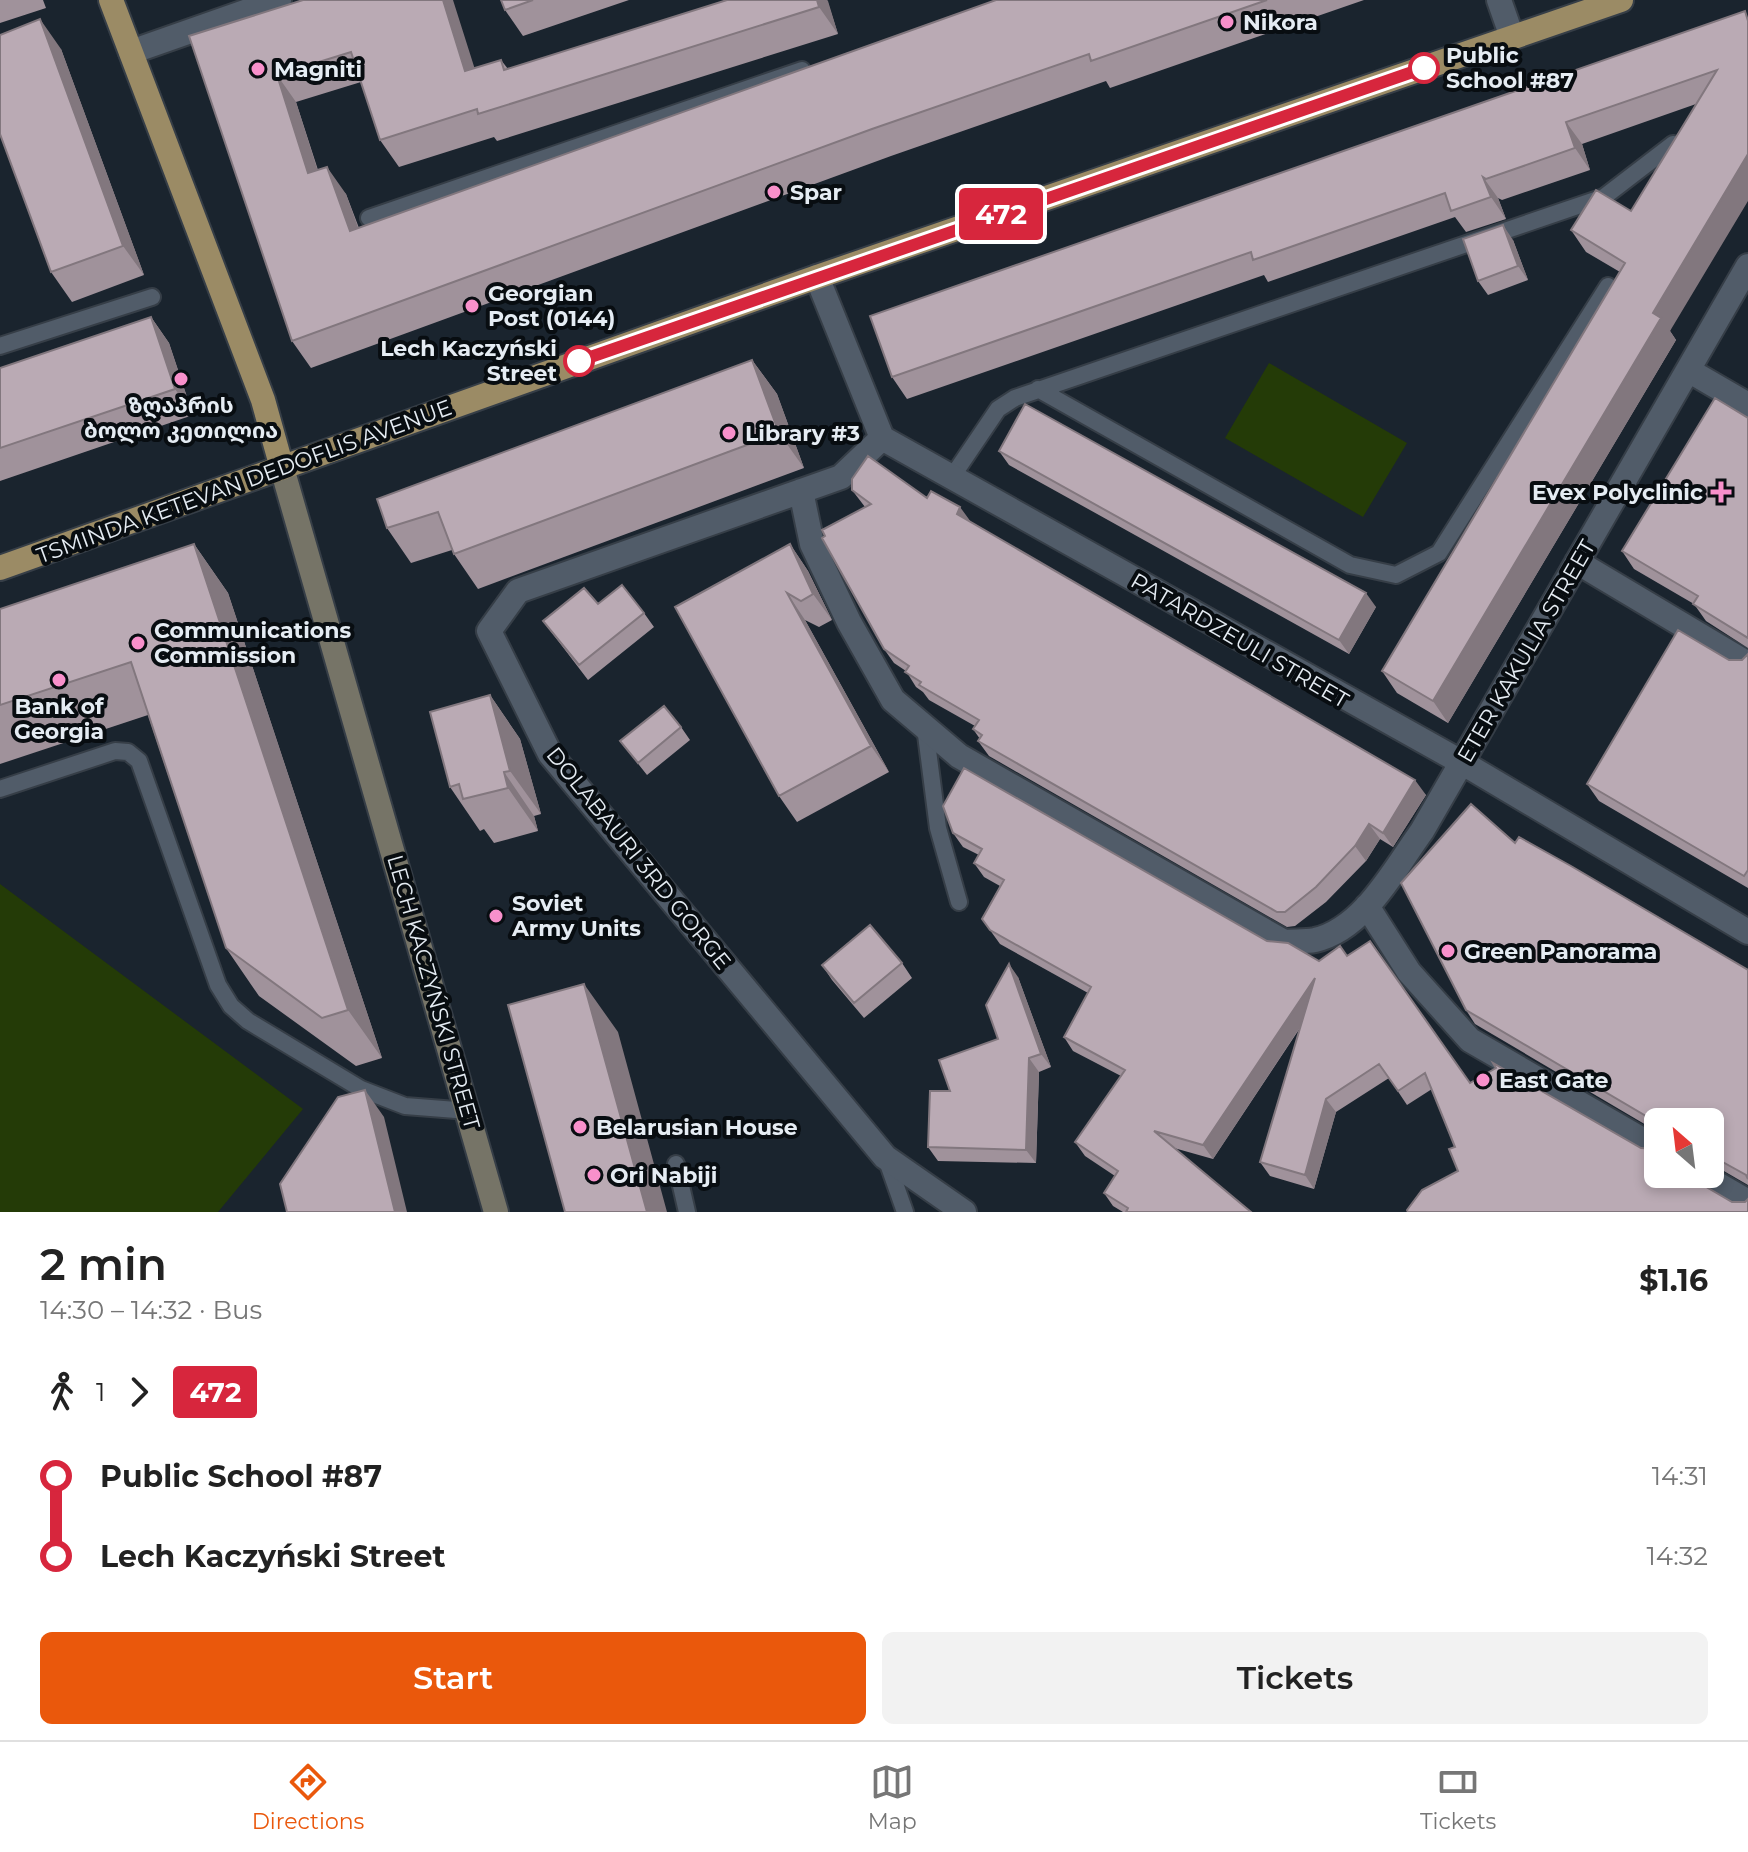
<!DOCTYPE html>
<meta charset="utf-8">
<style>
body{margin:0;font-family:Montserrat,"Noto Sans Georgian",sans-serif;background:#f2f2f2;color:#222;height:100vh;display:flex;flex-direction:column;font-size:30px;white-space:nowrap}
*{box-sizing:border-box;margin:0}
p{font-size:26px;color:#767676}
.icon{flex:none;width:44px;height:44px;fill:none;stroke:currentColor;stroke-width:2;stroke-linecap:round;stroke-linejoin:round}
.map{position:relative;height:1212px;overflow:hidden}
.details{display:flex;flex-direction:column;background:#fff;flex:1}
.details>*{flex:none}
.badge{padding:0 16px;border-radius:6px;font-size:28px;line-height:52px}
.needle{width:52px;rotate:332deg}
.controls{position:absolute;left:1644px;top:1108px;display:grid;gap:16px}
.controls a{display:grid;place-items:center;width:80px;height:80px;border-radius:12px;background:#fff;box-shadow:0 4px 12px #0003;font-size:40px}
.map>.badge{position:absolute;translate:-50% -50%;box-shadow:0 0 0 4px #fff}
.legs{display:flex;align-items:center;gap:12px;height:88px;padding:0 40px;font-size:26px}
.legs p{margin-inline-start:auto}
.summary{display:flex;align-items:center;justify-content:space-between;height:136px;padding:0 40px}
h1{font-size:44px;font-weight:600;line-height:60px}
.button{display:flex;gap:16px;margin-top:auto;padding:16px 40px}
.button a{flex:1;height:92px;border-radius:12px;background:#ea580c;color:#fff;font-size:32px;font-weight:600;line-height:92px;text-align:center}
.button a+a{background:#f2f2f2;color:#222}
ul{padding:0 40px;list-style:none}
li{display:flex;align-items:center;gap:28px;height:80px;font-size:30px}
li i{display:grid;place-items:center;width:12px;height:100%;margin:0 10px;background:currentColor}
li i::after{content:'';width:20px;height:20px;margin:-10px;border:6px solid;border-radius:50%;background:#fff}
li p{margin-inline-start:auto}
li:first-child i{background:linear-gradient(#0000 50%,currentColor 0)}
li:last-child i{background:linear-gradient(currentColor 50%,#0000 0)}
.tab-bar{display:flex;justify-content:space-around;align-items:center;height:112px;border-top:2px solid #e0e0e0;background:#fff;font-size:22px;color:#767676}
.tab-bar a{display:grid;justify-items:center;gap:4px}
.tab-bar .active{color:#ea580c}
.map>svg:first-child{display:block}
.green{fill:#243b07}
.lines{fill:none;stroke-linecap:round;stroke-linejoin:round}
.lane-casing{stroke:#363e47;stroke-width:20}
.street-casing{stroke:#363e47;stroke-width:28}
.secondary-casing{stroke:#363e47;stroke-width:28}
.primary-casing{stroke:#363e47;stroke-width:28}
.lane{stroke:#515c69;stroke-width:16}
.street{stroke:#515c69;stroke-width:24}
.secondary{stroke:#767467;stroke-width:24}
.primary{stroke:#9b8b65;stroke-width:24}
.wall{fill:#a0929b}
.shaded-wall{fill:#82777e}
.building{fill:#baaab4;stroke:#82777e;stroke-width:2}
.line-1-casing{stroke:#fff;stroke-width:18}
.line-1{stroke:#d7263d;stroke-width:12}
.poi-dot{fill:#f890cb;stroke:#080d11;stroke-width:3}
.stop-1-dot{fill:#fff;stroke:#d7263d;stroke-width:4}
.labels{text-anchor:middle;stroke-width:8;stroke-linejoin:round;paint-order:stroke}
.poi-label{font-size:22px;font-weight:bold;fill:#e5ecf3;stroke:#080d11;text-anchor:start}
.stop-label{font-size:22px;font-weight:bold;fill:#e5ecf3;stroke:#080d11;text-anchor:start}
.street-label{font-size:22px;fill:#e5ecf3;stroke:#080d11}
</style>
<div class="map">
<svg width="1748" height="1212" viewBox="0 0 1748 1212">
<rect width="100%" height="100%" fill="#1a242e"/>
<path class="green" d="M1269,363L1407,443L1363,517L1225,438Z
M0,884L303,1109L218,1212H0Z"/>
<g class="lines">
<defs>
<path id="lane" d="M369,218L802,70
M0,346L152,297
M1038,389L1350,565L1396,575L1439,553L1608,286
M952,477L998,409L1015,398L1604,197L1673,144
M925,727L938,828L959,902
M0,789L115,751L128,752L139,761L218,985L231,1006L248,1021L361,1089L405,1106L469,1111
M886,1158L905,1212
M676,1164L687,1212"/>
<path id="street" d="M1499,0L1512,37
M131,52L279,0
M817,277L882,438L1461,762L1748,932
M1688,370L1748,405
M882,438L841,477L518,591L489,631L550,754L885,1157L964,1212
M801,491L812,544L849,622L893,700L959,756L1284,942C1294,941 1305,942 1315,940C1364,929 1395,868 1422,831L1748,266
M1577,562L1748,664
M1367,906L1409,972L1470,1040L1658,1149
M1700,1174L1748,1202"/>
<path id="secondary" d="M282,468L496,1212"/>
<path id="primary" d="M111,0L263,400L282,468
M0,568L817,277L1621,0"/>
</defs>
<use href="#lane" class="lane-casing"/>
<use href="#street" class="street-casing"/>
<use href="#secondary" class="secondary-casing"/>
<use href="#primary" class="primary-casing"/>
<use href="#lane" class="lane"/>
<use href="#street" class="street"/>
<use href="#secondary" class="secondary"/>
<use href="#primary" class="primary"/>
</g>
<path class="wall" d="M0,0H43L46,8L0,23Z
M303,0L475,68L501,60L508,69L727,0H827L838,34L497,141L494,137L399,167L380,140L361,82L296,102L318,170L346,194L359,228L996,0H1364L1110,88L1106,81L891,156L311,368L292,341L189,36Z
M501,0H629L523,36L505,10Z
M1745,11L1670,331L1676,340L1448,723L1397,693L1382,671L1620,272L1586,252L1571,230L1631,211L1696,104L1582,144L1590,170L1502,200L1498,198L1506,219L1466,232L1455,217L1268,282L1264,275L907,399L892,377Z
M61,49L144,275L72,302L51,272Z
M1513,240L1528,280L1488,295L1478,281Z
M151,317L169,343L193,415L0,481V368Z
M752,360L777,394L804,468L478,589L454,554L452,550L411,563L387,528Z
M1748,418V648L1706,621L1694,604L1634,569L1622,551Z
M999,451L1376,607L1349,654L1009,465Z
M852,490L927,498L971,522L1426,795L1393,847L1380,839L1366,861L1326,902L1295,926L1287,927L989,756L978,741L980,739L973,729L975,726L929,700L923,692L916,687L906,671L894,663L884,649L865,507Z
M194,544L228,593L382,1058L356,1066L259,996L226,948L148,715L0,764V609Z
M790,544L808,571L832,620L819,627L805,620L889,772L797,822L779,796Z
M598,604L644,613L654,627L588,680L543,621Z
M1748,654V888L1599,801L1587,784L1729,660H1742Z
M490,695L520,739L541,814L534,816L538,831L494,843L484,829L480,831L450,787Z
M681,727L690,740L647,775L620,741Z
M953,833L1267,941L1319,961L1347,956L1470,1083L1685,1175L1748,1212L1458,1171L1455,1147L1432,1089L1407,1105L1389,1078L1336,1112L1314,1189L1270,1176L1260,1162L1300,1028L1213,1159L1174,1148L1251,1212H1123L1113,1206L1104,1193L1115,1176L1085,1156L1075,1142L1121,1076L1073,1051L1064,1037L1088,993L1000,944L982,919L1000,886L984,877L974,863L979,855L963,847Z
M1515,843L1748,970V1185L1710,1163V1122H1658V1132L1475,1024L1466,1010Z
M902,963L912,978L864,1018L832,980L822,965Z
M1018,977L1051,1067L1039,1072L1036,1163L938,1161L928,1147L950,1091L998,1039Z"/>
<path class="shaded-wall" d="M443,0H453L484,98L465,71Z
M817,0H827L828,1L838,34L819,7Z
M40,19L61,49L144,275L123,246Z
M277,75L296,102L327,200L308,173Z
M1566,122L1582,144L1590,170L1575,148Z
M1748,154V201L1670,331L1676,340L1448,723L1433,701L1653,313Z
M327,167L346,194L369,258L350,231Z
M1483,177L1498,198L1506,219L1491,197Z
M1503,225L1513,240L1528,280L1518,266Z
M151,317L169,343L193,415L175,389Z
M752,360L777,394L804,468L779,433Z
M960,507L971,522L957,514Z
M194,544L228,593L382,1058L348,1010Z
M790,544L808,571L832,620L813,594Z
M787,593L805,620L889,772L871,746Z
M1366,593L1376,607L1349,654L1339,640Z
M490,695L520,739L541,814L510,771Z
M504,772L534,816L538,831L508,788Z
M1415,780L1426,795L1393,847L1383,833Z
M1369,824L1380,839L1366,861L1355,846Z
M1009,964L1018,977L1051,1067L1041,1054Z
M1315,978L1324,991L1213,1159L1203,1145Z
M584,984L618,1032L667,1212H647Z
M1029,1058L1039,1072L1036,1163L1026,1150Z
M365,1090L384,1117L407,1212H395Z
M1326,1099L1336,1112L1314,1189L1305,1175Z"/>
<path class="building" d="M303,0H443L465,71L501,60L504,70L727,0H817L819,7L478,114L477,109L380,140L351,52L277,75L308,173L327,167L350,231L996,0H1267L1091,61L1089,54L872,129L292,341L189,36Z
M501,0H533L505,10Z
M1745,11L1748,21V154L1653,313L1661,318L1433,701L1382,671L1625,263L1571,230L1596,190L1631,211L1717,70L1566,122L1575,148L1486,179L1483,177L1491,197L1451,211L1445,193L1253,260L1251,252L892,377L870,316Z
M40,19L123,246L51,272L0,134V35Z
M1503,225L1518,266L1478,281L1463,239Z
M151,317L175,389L0,448V368Z
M752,360L779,433L454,554L438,512L387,528L377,499Z
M1715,398L1748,418V638L1693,604L1698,596L1622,551Z
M1025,404L1366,593L1339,640L999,451Z
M868,456L927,498L931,491L960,507L957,514L1415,780L1383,833L1369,824L1355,846L1316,887L1285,912H1277L978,741L982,735L973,729L979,720L919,685L921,682L905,672L909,666L884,649L822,538L825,536L822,530L871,504L852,490V479Z
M194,544L348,1010L322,1018L226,948L131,662L0,705V609Z
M790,544L813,594L801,601L787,593L871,746L779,796L675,607Z
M622,585L644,613L579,665L543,621L584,588L598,604Z
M1678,630L1729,660H1742L1748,654V870L1744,876L1587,784Z
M490,695L510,771L504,772L508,788L463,799L459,784L450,787L430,712Z
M664,706L681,727L638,763L620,741Z
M964,768L1267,941L1288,943L1319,961L1340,946L1347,956L1370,941L1470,1083L1496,1068L1493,1063L1641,1148L1655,1149L1658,1145V1174H1684L1732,1202H1745L1748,1199V1212H1408L1407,1210L1422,1190L1458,1171L1449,1149L1455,1147L1425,1073L1398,1091L1379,1064L1326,1099L1305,1175L1260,1162L1315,978L1203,1145L1154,1131L1251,1212H1126L1128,1208L1104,1193L1118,1171L1075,1142L1125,1070L1064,1037L1091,987L990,930L982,919L1004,880L974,863L982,849L953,833L943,806Z
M1471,804L1515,843L1519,837L1571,866L1748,970V1179L1746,1175L1710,1155V1122H1658V1126L1656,1122L1466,1010L1401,883Z
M870,925L902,963L854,1003L822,965Z
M1009,964L1041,1054L1029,1058L1026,1150L928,1147L930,1091H950L939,1060L998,1039L986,1005Z
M584,984L647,1212H565L508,1005Z
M365,1090L395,1212H287L280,1184L338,1097Z"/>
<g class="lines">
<defs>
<path id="line-1" d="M579,361L1424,68"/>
</defs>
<use href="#line-1" class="line-1-casing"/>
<use href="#line-1" class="line-1"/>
</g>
<g class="poi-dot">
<circle cx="1227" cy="22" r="8"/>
<circle cx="258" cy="69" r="8"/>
<circle cx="774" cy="192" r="8"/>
<circle cx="472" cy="306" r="8"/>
<circle cx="181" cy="379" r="8"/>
<circle cx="729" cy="433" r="8"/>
<path d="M1717 480h8v8h8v8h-8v8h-8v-8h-8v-8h8z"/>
<circle cx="138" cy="643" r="8"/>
<circle cx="59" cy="680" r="8"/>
<circle cx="496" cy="916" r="8"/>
<circle cx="1448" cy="951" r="8"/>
<circle cx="1483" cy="1080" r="8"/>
<circle cx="580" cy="1127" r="8"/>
<circle cx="594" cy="1175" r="8"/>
</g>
<g class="stop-1-dot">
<circle cx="1424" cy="68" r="14"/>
<circle cx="579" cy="361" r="14"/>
</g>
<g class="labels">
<g class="poi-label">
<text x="1243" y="30">Nikora</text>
<text x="274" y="77">Magniti</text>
<text x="790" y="200">Spar</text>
<text x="488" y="301">Georgian<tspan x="488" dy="25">Post (0144)</tspan></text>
<text x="181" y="413" text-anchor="middle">ზღაპრის<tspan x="181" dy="25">ბოლო კეთილია</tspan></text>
<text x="745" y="441">Library #3</text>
<text x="1703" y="500" text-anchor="end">Evex Polyclinic</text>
<text x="154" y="638">Communications<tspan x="154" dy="25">Commission</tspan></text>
<text x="59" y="714" text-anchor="middle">Bank of<tspan x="59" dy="25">Georgia</tspan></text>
<text x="512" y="911">Soviet<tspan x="512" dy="25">Army Units</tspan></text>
<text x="1464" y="959">Green Panorama</text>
<text x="1499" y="1088">East Gate</text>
<text x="596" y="1135">Belarusian House</text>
<text x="610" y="1183">Ori Nabiji</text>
</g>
<g class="stop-label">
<text x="1446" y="63">Public<tspan x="1446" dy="25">School #87</tspan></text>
<text x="557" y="356" text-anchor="end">Lech Kaczyński<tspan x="557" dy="25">Street</tspan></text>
</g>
<g class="street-label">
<text transform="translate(244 481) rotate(-20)" y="8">TSMINDA KETEVAN DEDOFLIS AVENUE</text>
<text transform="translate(1240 640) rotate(30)" y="8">PATARDZEULI STREET</text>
<text transform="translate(1526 651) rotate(-60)" y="8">ETER KAKULIA STREET</text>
<text transform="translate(639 858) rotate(51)" y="8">DOLABAURI 3RD GORGE</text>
<text transform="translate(434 992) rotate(74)" y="8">LECH KACZYŃSKI STREET</text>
</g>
</g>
</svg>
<div class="controls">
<a><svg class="needle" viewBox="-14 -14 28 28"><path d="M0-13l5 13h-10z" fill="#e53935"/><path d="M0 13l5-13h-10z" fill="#767676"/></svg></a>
</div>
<b class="badge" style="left:1001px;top:214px;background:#d7263d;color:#fff">472</b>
</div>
<section class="details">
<div class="summary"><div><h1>2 min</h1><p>14:30 – 14:32 · Bus</p></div><b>$1.16</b></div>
<div class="legs"><svg class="icon" aria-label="walk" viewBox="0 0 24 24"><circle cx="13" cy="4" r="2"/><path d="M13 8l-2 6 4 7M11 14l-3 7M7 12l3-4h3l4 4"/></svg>1<svg class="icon" aria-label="forward" viewBox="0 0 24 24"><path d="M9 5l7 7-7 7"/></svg><b class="badge" style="background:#d7263d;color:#fff">472</b></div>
<ul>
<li><i style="color:#d7263d"></i><b>Public School #87</b><p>14:31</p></li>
<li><i style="color:#d7263d"></i><b>Lech Kaczyński Street</b><p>14:32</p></li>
</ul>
<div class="button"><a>Start</a><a>Tickets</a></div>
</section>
<nav class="tab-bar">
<a class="active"><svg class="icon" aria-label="directions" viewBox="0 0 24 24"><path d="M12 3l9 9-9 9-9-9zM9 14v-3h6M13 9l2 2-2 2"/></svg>Directions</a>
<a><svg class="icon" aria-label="map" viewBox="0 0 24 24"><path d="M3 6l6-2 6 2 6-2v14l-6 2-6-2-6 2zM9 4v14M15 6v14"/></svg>Map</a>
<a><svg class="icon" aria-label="tickets" viewBox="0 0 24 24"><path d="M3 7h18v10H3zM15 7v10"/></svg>Tickets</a>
</nav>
